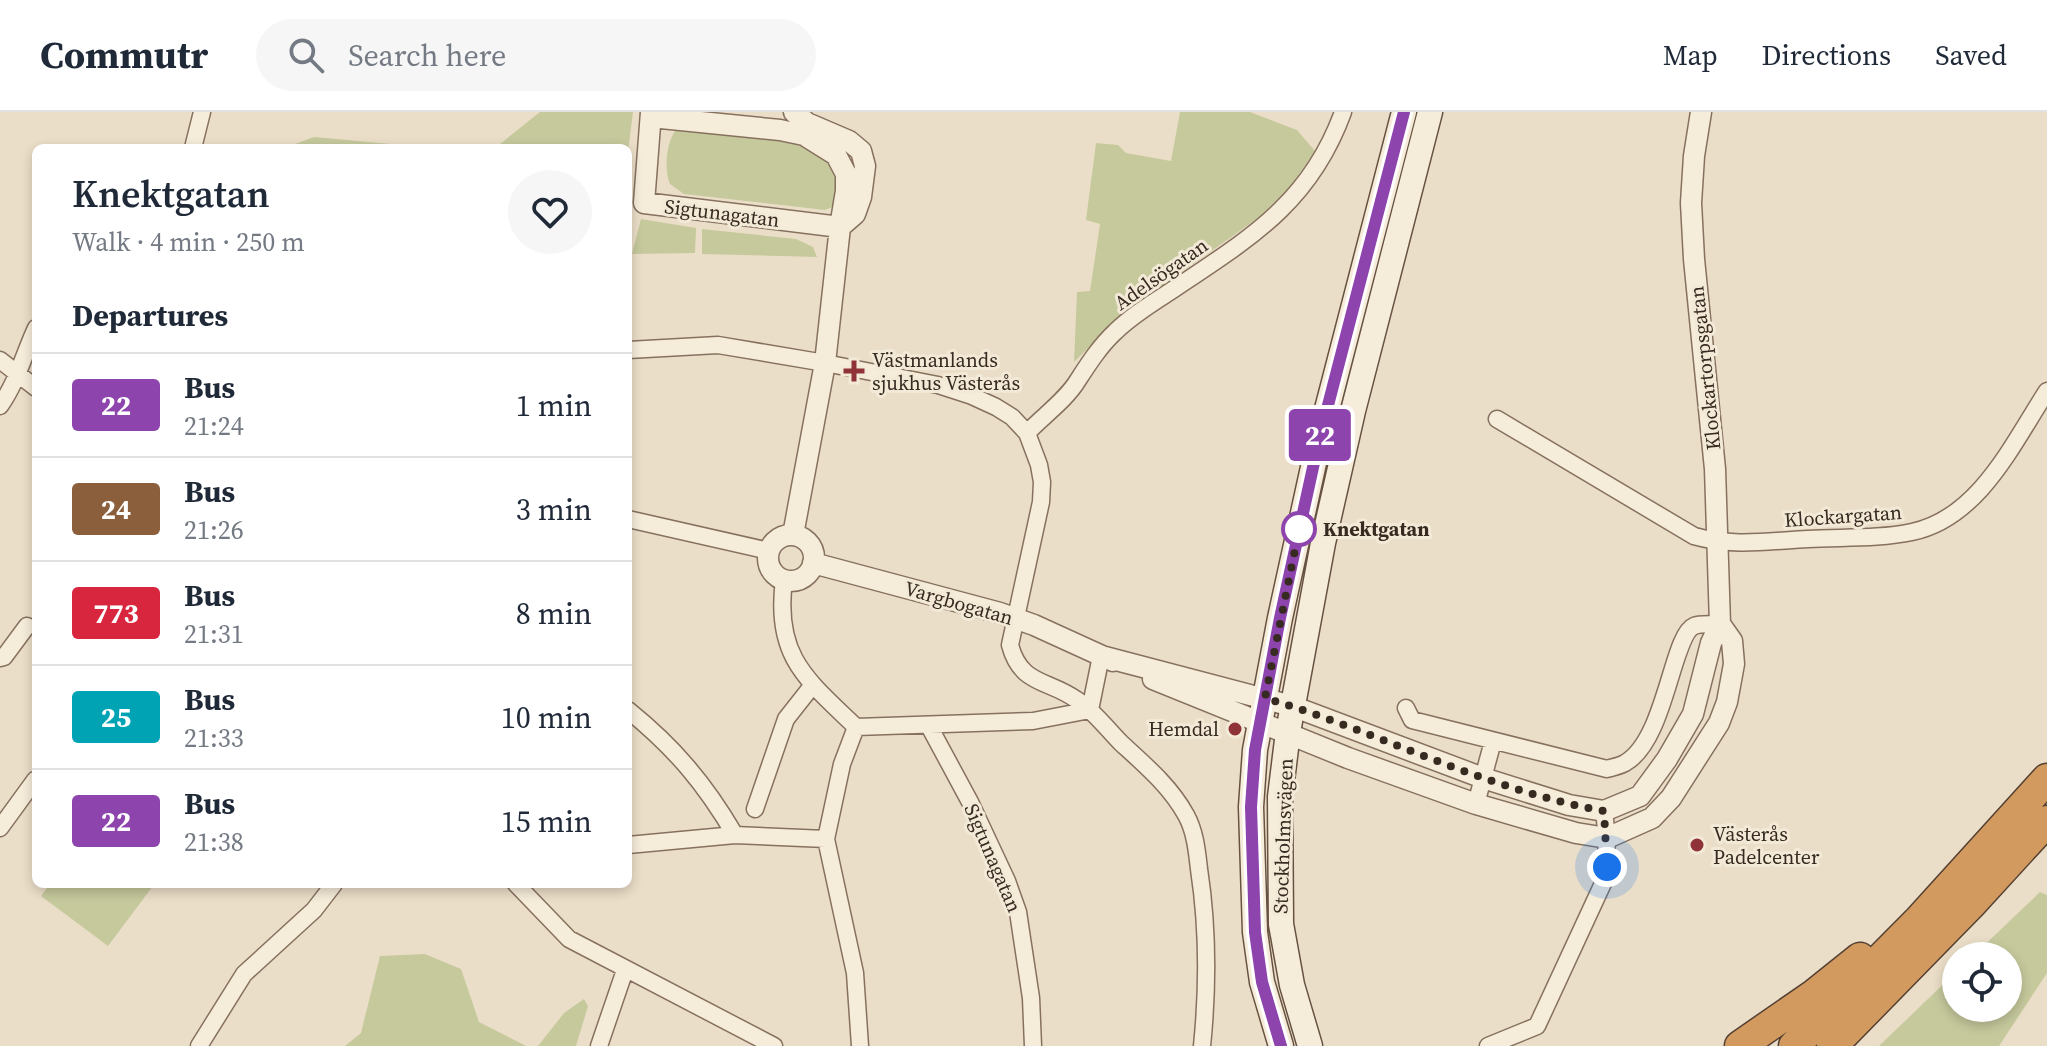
<!DOCTYPE html>
<meta charset="utf-8">
<style>
body{margin:0;font-family:"Source Serif 4",serif;background:#f6f6f7;color:#1f2937;height:100vh;display:flex;flex-direction:column;font-size:30px;white-space:nowrap}
*{box-sizing:border-box;margin:0}
p{font-size:26px;color:#747a83}
.icon{flex:none;width:44px;height:44px;fill:none;stroke:currentColor;stroke-width:2;stroke-linecap:round;stroke-linejoin:round}
.map{position:relative;flex:1;overflow:hidden}
.side{position:absolute;left:32px;top:32px;width:600px;height:744px;display:flex;flex-direction:column;background:#fff;border-radius:12px;box-shadow:0 4px 12px #0003}
.side>*{flex:none}
.badge{padding:0 16px;border-radius:6px;font-size:28px;line-height:52px}
.buttons{position:absolute;left:1942px;top:830px;display:grid;gap:16px}
.buttons a{display:grid;place-items:center;width:80px;height:80px;border-radius:50%;background:#fff;box-shadow:0 4px 12px #0003;font-size:40px}
.you{position:absolute;width:40px;height:40px;margin:-20px;border:6px solid #fff;border-radius:50%;background:#1a73e8;box-shadow:0 0 0 12px #1a73e833}
.map>.badge{position:absolute;translate:-50% -50%;box-shadow:0 0 0 4px #fff}
h2{padding:0 40px;font-size:30px;line-height:72px}
.round{display:grid;place-items:center;flex:none;width:84px;height:84px;border-radius:42px;background:#f6f6f7}
.overview{display:flex;align-items:center;justify-content:space-between;height:136px;padding:0 40px}
h1{font-size:38px;font-weight:600;line-height:60px}
ul{padding:0;list-style:none}
li{display:flex;align-items:center;gap:24px;height:104px;padding:0 40px;border-top:2px solid #e0e1e3}
li div{flex:1}
li b{display:block;font-size:30px}
li em{font-style:normal}
li .badge{min-width:88px;font-weight:700;text-align:center}
header{display:flex;align-items:center;gap:48px;box-sizing:border-box;height:112px;padding:0 40px;background:#fff;border-bottom:2px solid #e0e1e3}
header strong{font-size:38px}
nav{display:flex;gap:44px;margin-inline-start:auto;font-size:28px}
.search{width:560px;height:72px;background:#f6f6f7;display:flex;align-items:center;gap:20px;box-sizing:border-box;padding:0 28px;border-radius:44px;color:#747a83;font-size:30px}
.map>svg:first-child{display:block}
.green{fill:#c6c99c}
.lines{fill:none;stroke-linecap:round;stroke-linejoin:round}
.minor-casing{stroke:#86715e;stroke-width:19}
.tertiary-casing{stroke:#86715e;stroke-width:23}
.secondary-casing{stroke:#675241;stroke-width:27}
.motorway-casing{stroke:#544032;stroke-width:33}
.minor{stroke:#f6ecda;stroke-width:16}
.tertiary{stroke:#f6ecda;stroke-width:20}
.secondary{stroke:#f6ecda;stroke-width:24}
.motorway{stroke:#d39a60;stroke-width:30}
.line-casing{stroke:#fff;stroke-width:18}
.line{stroke:#8e44ad;stroke-width:12}
.walk{stroke:#372a21;stroke-width:8;stroke-dasharray:0 14.4}
.poi-dot{fill:#903339;stroke:#f3e9d7;stroke-width:3}
.stop-dot{fill:#fff;stroke:#8e44ad;stroke-width:4}
.labels{text-anchor:middle;stroke-width:6;stroke-linejoin:round;paint-order:stroke}
.street-label{font-size:20px;fill:#372a21;stroke:#f3e9d7}
.poi-label{font-size:20px;fill:#372a21;stroke:#f3e9d7;text-anchor:start}
.stop-label{font-size:20px;font-weight:bold;fill:#372a21;stroke:#f3e9d7;text-anchor:start}
</style>
<header>
<strong>Commutr</strong>
<div class="search"><svg class="icon" aria-label="search" viewBox="0 0 24 24"><circle cx="10" cy="10" r="6"/><path d="M15 15l6 6"/></svg>Search here</div>
<nav><a>Map</a><a>Directions</a><a>Saved</a></nav>
</header>
<div class="map">
<svg width="2047" height="934" viewBox="0 0 2047 934">
<rect width="100%" height="100%" fill="#ebdec8"/>
<path class="green" d="M540,0H633L628,40V36H495Z
M1180,0H1250L1297,18L1315,39L1278,92L1125,200L1074,250L1077,180L1090,179L1100,112L1086,108L1096,31L1118,33L1126,41L1171,49Z
M688,18C718,22 805,27 826,46C837,56 838,67 838,80C837,90 835,95 825,98L684,82L670,72C664,58 666,32 675,19Z
M314,25L435,36H284Z
M641,107L696,116L695,141L632,142Z
M702,117L796,127L813,135L817,145L702,142Z
M50,772H150L153,774L108,834L41,784Z
M2040,780L2047,783V861L1999,934H1879L1956,860V896H2008V844H1973Z
M425,842L461,857L479,910L526,934H345L361,921L380,844Z
M584,887L588,894L576,934H538L564,901Z"/>
<g class="lines">
<defs>
<path id="minor" d="M193,36L202,0
M628,238L718,233L825,251L938,273L972,284L996,295L1012,305L1027,321L1039,353L1042,370L1041,390L1010,533C1021,574 1048,567 1077,588C1094,599 1107,617 1121,631C1145,653 1170,674 1186,703C1195,719 1197,739 1199,757C1208,816 1208,875 1202,934
M0,248L36,276
M0,294C17,270 24,242 36,216
M1497,307L1694,424C1732,435 1769,429 1808,427C1842,425 1879,427 1912,420C1979,406 2013,331 2047,279
M1027,321C1043,304 1066,288 1078,268C1089,251 1100,234 1115,220C1132,203 1154,190 1174,177C1250,126 1310,91 1343,0
M628,407L769,439
M784,468C774,544 806,567 856,615
M0,546L4,545L27,514
M1406,596L1412,608L1607,657C1613,655 1620,654 1625,651C1666,628 1672,523 1694,514C1701,511 1712,513 1720,512
M628,598C675,636 705,672 735,723
M1090,598L1101,544
M929,614L970,690L1007,769L1018,800L1031,886L1033,934
M856,615L842,652L826,727L855,861L860,934
M856,615L1033,609L1090,598
M1476,692L1493,629
M755,697L786,607L812,574
M0,716L35,668
M628,733L735,723L826,727
M516,772L569,827L774,934
M199,934L244,862L314,798L334,772
M599,934L625,858
M1488,934L1537,914L1605,767L1607,726L1604,699"/>
<path id="tertiary" d="M651,0L644,91L840,115L855,102L861,85L865,54L861,39L849,29L807,11L794,0
M651,5L780,18L804,23L836,43L846,62V79L840,115L825,251L793,423
M768 446a23 23 0 1 1 46 0a23 23 0 1 1-46 0Z
M813,451L1000,501L1034,513L1113,549
M1101,544L1292,594L1483,666L1569,693L1604,699L1640,684L1667,647L1693,602L1711,531L1720,512L1715,357L1694,147L1691,91L1694,44L1701,0
M1153,567L1348,646L1476,692L1576,721L1607,726L1652,706L1671,686L1719,611L1727,590L1734,552L1732,529L1720,512"/>
<path id="secondary" d="M1281,934L1262,870L1255,820L1251,695L1255,638L1280,506L1319,328L1404,0
M1310,934L1292,873L1281,812L1280,685L1288,620L1323,431L1353,299L1430,0"/>
<path id="motorway" d="M1740,934L1815,882L1860,846
M1794,934L1919,808L2047,667
M1832,934L1970,793L2047,709"/>
</defs>
<use href="#minor" class="minor-casing"/>
<use href="#tertiary" class="tertiary-casing"/>
<use href="#secondary" class="secondary-casing"/>
<use href="#motorway" class="motorway-casing"/>
<use href="#minor" class="minor"/>
<use href="#tertiary" class="tertiary"/>
<use href="#secondary" class="secondary"/>
<use href="#motorway" class="motorway"/>
</g>
<g class="lines">
<defs>
<path id="line" d="M1281,934L1262,870L1255,820L1251,695L1255,638L1280,506L1319,328L1404,0"/>
</defs>
<use href="#line" class="line-casing"/>
<use href="#line" class="line"/>
<path class="walk" d="M1299,417L1301,408L1265,586C1379,620 1486,678 1604,699L1607,755"/>
</g>
<g class="poi-dot">
<path d="M850 247h8v8h8v8h-8v8h-8v-8h-8v-8h8z"/>
<circle cx="1235" cy="617" r="8"/>
<circle cx="1697" cy="733" r="8"/>
</g>
<circle class="stop-dot" cx="1299" cy="417" r="16"/>
<g class="labels">
<g class="street-label">
<text transform="translate(722 101) rotate(7)" y="7">Sigtunagatan</text>
<text transform="translate(1161 162) rotate(-35)" y="7">Adelsögatan</text>
<text transform="translate(1705 256) rotate(-96)" y="7">Klockartorpsgatan</text>
<text transform="translate(1843 404) rotate(-4)" y="7">Klockargatan</text>
<text transform="translate(959 491) rotate(16)" y="7">Vargbogatan</text>
<text transform="translate(1283 724) rotate(-88)" y="7">Stockholmsvägen</text>
<text transform="translate(993 746) rotate(67)" y="7">Sigtunagatan</text>
</g>
<g class="poi-label">
<text x="872" y="255">Västmanlands<tspan x="872" dy="23">sjukhus Västerås</tspan></text>
<text x="1219" y="624" text-anchor="end">Hemdal</text>
<text x="1713" y="729">Västerås<tspan x="1713" dy="23">Padelcenter</tspan></text>
</g>
<g class="stop-label">
<text x="1323" y="424">Knektgatan</text>
</g>
</g>
</svg>
<div class="buttons">
<a><svg class="icon" aria-label="locate" viewBox="0 0 24 24"><circle cx="12" cy="12" r="6"/><path d="M12 2v4M12 18v4M2 12h4M18 12h4"/></svg></a>
</div>
<div class="you" style="left:1607px;top:755px"></div>
<b class="badge" style="left:1320px;top:323px;background:#8e44ad;color:#fff">22</b>
<section class="side">
<div class="overview"><div><h1>Knektgatan</h1><p>Walk · 4 min · 250 m</p></div><a class="round"><svg class="icon" aria-label="heart" viewBox="0 0 24 24"><path d="M12 20l-8-8c-3-5 5-10 8-4 3-6 11-1 8 4z"/></svg></a></div>
<h2>Departures</h2>
<ul>
<li><span class="badge" style="background:#8e44ad;color:#fff">22</span><div><b>Bus</b><p>21:24</p></div><em>1 min</em></li>
<li><span class="badge" style="background:#8b5e3c;color:#fff">24</span><div><b>Bus</b><p>21:26</p></div><em>3 min</em></li>
<li><span class="badge" style="background:#d7263d;color:#fff">773</span><div><b>Bus</b><p>21:31</p></div><em>8 min</em></li>
<li><span class="badge" style="background:#00a3b4;color:#fff">25</span><div><b>Bus</b><p>21:33</p></div><em>10 min</em></li>
<li><span class="badge" style="background:#8e44ad;color:#fff">22</span><div><b>Bus</b><p>21:38</p></div><em>15 min</em></li>
</ul>
</section>
</div>
